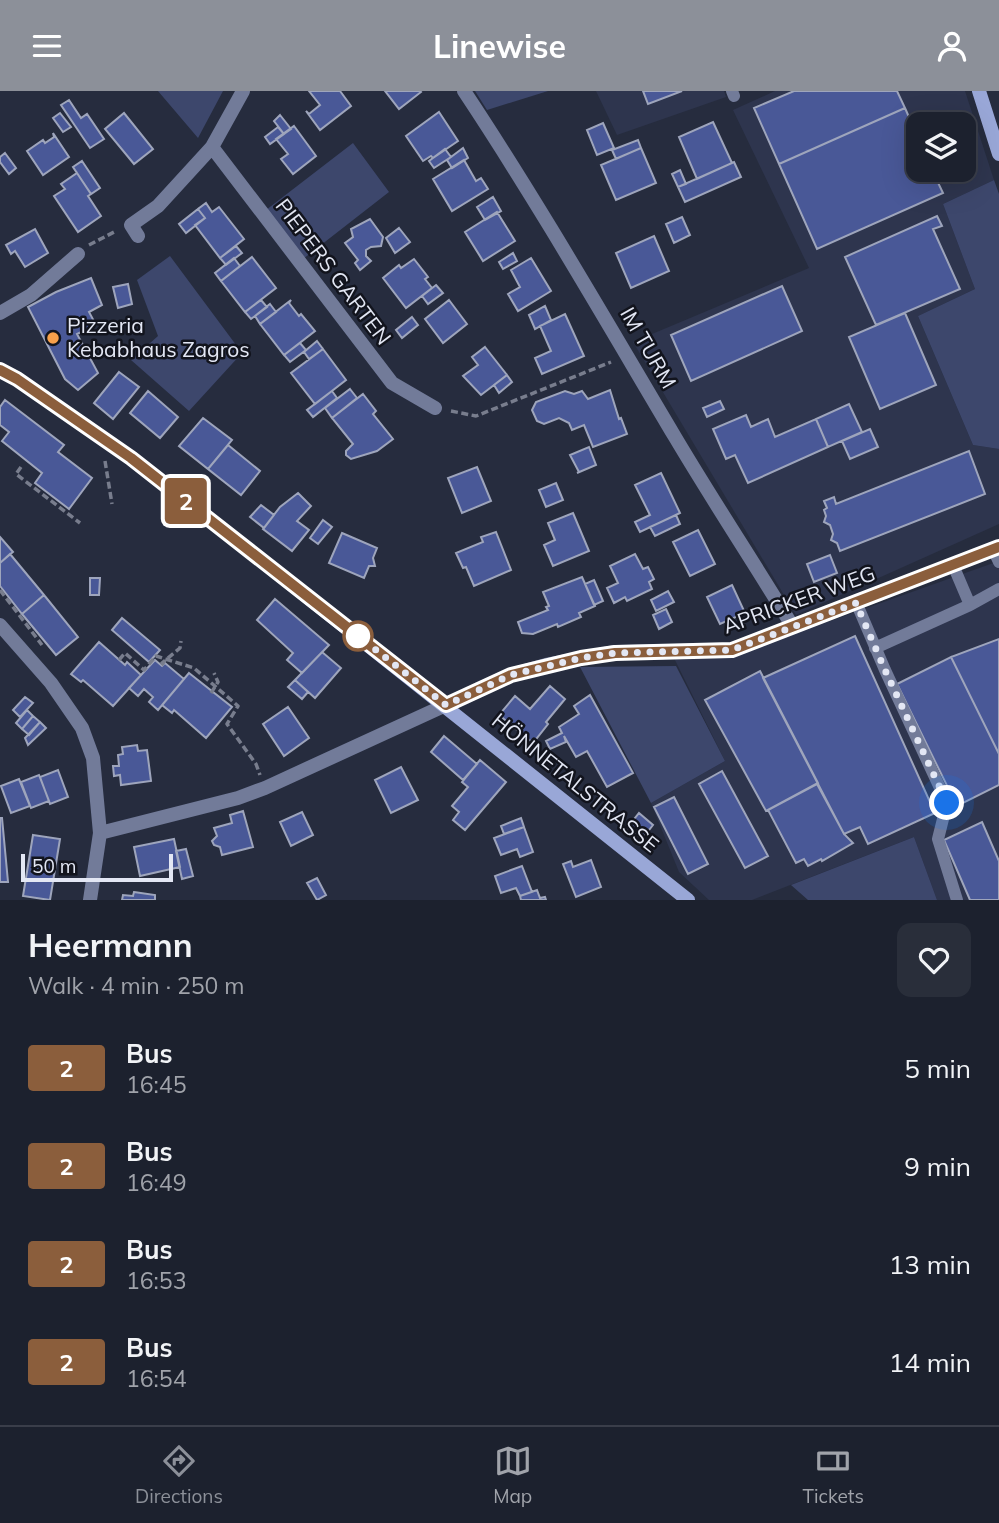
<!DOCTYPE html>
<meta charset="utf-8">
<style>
body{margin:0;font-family:Mulish,sans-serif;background:#292e3a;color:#f1f3f6;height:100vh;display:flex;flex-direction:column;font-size:26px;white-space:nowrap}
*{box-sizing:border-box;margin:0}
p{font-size:23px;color:#a0a3aa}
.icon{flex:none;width:38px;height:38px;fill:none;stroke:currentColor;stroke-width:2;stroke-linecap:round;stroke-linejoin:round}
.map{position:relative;height:809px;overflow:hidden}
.side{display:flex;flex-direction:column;background:#1c212e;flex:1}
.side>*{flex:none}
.badge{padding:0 14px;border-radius:5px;font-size:24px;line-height:46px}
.buttons{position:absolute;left:906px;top:21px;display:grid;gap:14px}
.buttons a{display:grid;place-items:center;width:70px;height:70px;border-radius:14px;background:#1c212e;box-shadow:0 7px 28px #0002,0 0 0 2px #3a3e4a;font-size:35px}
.scale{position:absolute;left:21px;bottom:18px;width:152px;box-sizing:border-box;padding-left:7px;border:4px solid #e3e7f4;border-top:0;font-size:19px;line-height:24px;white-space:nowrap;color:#e3e7f4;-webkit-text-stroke:5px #12141d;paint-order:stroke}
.you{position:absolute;width:35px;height:35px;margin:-18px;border:5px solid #fff;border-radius:50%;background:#1a73e8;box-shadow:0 0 0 10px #1a73e833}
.map>.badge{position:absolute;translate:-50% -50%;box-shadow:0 0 0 4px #fff}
.round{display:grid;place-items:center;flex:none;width:74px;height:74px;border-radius:14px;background:#292e3a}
.summary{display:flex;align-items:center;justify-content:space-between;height:119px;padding:0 28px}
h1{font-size:33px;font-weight:700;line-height:52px}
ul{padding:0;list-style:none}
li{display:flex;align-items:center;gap:21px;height:98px;padding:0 28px}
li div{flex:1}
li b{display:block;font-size:26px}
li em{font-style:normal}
li .badge{min-width:77px;font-weight:700;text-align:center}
header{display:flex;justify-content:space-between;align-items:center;height:91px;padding:0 28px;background:#8c9099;color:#fff;font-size:32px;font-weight:700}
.dock{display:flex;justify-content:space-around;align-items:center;height:98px;border-top:2px solid #3a3e4a;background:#1c212e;font-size:19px;color:#a0a3aa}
.dock a{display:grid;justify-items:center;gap:4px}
.dock .selected{color:#8c9099}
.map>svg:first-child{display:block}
.built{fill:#2e354e;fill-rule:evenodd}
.green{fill:#3d476c}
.building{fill:#495897;stroke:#9ea5bc;stroke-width:2}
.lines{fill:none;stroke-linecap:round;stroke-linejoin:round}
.path{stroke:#787d8d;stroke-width:3.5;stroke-dasharray:7 3.5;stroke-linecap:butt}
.lane{stroke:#727b99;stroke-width:12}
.street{stroke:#727b99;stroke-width:14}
.secondary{stroke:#99a7d7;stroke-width:14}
.line-casing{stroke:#fff;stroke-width:16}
.line{stroke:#8b5e3c;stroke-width:10}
.walk{stroke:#e3e7f4;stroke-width:7;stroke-dasharray:0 12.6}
.poi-dot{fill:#f8a04b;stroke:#12141d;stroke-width:2.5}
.stop-dot{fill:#fff;stroke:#8b5e3c;stroke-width:3.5}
.labels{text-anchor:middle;stroke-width:5;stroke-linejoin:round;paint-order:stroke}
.street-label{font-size:21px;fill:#e3e7f4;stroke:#12141d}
.poi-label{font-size:21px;fill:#e3e7f4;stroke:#12141d;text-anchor:start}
</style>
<header><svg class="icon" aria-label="menu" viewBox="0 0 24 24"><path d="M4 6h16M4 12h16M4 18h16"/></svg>Linewise<svg class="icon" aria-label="person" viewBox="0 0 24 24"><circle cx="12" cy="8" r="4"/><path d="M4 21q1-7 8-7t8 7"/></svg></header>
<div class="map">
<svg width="999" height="809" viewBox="0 0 999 809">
<rect width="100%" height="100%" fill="#262c3e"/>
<path class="built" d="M596,0H724L726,6L617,44Z
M775,0H965L994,89L943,113L975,198L918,225L973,354L999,358V433L796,524L633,251L809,177L733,19ZM919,33H964V79H919Z
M999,470V809H937L914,746L752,809H709L679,781L651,712L725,670L674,567L732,565Z"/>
<path class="green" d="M158,0H223L198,47Z
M475,0H548L487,19Z
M353,52L389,101L303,168L266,119Z
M994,89L999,103V358L973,354L918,225L975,198L943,113Z
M170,165L242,262L189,320L131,269L158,245L137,189Z
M676,575L725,670L651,712L580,576Z
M914,746L937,809H808L791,794Z"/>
<path class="building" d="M309,0H340L351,15L320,39L306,20L309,23L320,14Z
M385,0H420L421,1L399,18Z
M643,0H682L648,13Z
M794,0H897L905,17L779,73L754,17Z
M69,9L81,27L87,23L104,48L90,57L61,14Z
M905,17L919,49V79H932L943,102L817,158L779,73Z
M439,21L458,50L433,67L431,65L423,70L406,45Z
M60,22L71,36L63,41L53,27Z
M124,22L153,58L134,73L105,38Z
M280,24L291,38L284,43L274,30Z
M713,31L732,72L697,88L679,46Z
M603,32L614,57L597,64L587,39Z
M294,35L316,65L293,83L281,68L288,63L276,48Z
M278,36L284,43L270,53L265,46Z
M53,42L69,66L43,84L27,60L43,49L45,52L54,46Z
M638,49L641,57L616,68L612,59Z
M463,57L468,67L452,77L447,69Z
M641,57L656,92L616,109L601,74Z
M445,58L451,66L434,77L429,70Z
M5,62L16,77L9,83L0,71V66Z
M464,69L476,90L481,87L488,98L452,120L433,88Z
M82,70L100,97L91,103L73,76Z
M734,71L741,86L685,111L678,96Z
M680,79L686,93L678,96L672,83Z
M77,82L91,103L88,105L101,125L78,141L54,105L65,98L61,93Z
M493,106L501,120L485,129L477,116Z
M206,112L212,121L219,116L244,148L220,167L195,134L205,127L198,118Z
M198,118L205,127L186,142L179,133Z
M497,121L515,150L483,170L465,141Z
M937,125L942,135L933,138L960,198L876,234L845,166Z
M682,126L690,144L674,152L666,133Z
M370,128L383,146L381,155L371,156L366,159V165L371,170L360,179L355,172L358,169L345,152L353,146L351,138Z
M399,137L410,151L395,162L386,147Z
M35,138L48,162L25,176L15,160L11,163L6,154Z
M654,145L669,180L631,197L616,162Z
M236,155L242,162L226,174L220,167Z
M513,162L517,170L503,178L499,171Z
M252,166L276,197L245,221L221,190Z
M234,167L240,175L221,190L215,182Z
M531,167L551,200L518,220L508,203L520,196L511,179Z
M414,168L428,186L425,188L432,197L406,217L383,187L399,174L401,177Z
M91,187L102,214L89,221L96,234L77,243L98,282L78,299L65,288L28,216L56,201Z
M128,193L132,213L118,217L113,196Z
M436,194L443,202L428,213L422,205Z
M782,195L802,240L691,290L671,244Z
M261,209L267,216L251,228L245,221Z
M291,209L289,212L299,225L301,223L315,240L284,264L260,233Z
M449,209L467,233L443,252L425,228Z
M270,213L276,221L260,233L255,225Z
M545,215L551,229L535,238L529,224Z
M905,222L936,294L880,318L849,246Z
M565,223L584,265L542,283L535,267L551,260L540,235Z
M412,226L418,234L402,247L396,239Z
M317,250L323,258L309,268L304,261Z
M300,252L306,259L290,271L284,264Z
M485,256L507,284L481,304L463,285L478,274L472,266Z
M323,258L346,289L315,313L291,282Z
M119,281L139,296L113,328L94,312Z
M507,284L512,291L499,302L494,294Z
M350,298L357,307L332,327L325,317Z
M610,299L619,328L621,327L627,343L593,356L584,334L572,339L569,332L559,327L544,333L537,330L532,319L536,311L565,300L574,303L582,300L588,308Z
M148,300L178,326L160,347L130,322Z
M332,300L337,307L313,326L307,319Z
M363,303L376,320L373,323L393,348L377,360L351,368L346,364V360L353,353L332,327Z
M5,309L64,354L58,361L92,387L69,418L35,392L42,382L2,350L9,341L0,334V316Z
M720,310L724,318L707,326L703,317Z
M849,313L862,341L828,356L816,328Z
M746,324L751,336L768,328L775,346L816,328L828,356L748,392L735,364L726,368L713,338Z
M203,327L232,349L208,378L179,355Z
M870,338L878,356L850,368L842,350Z
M228,354L260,380L241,404L208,378Z
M589,356L596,374L577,382L579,381L570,364Z
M969,360L985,403L840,460L837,452L831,449L833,443L830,434L824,431L826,425L824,419L827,417L824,410L834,406L836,413Z
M477,376L491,410L462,422L448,387Z
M661,382L680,422L640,441L635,431L650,424L635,394Z
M556,392L563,409L546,416L539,399Z
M298,402L311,415L297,430L309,439L292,460L263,438L280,416Z
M261,414L274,424L264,437L250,426Z
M573,422L589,460L553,475L544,454L555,449L548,432Z
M676,424L680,433L655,445L650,436Z
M323,429L332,436L318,453L310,447Z
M698,439L715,473L690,485L673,451Z
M496,441L511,479L474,495L466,476L463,477L456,462L483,451L481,446Z
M342,442L377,457L373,467L375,475H369L364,487L329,472Z
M0,446L13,461L0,472Z
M10,463L44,504L22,523L0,495V472Z
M635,463L643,478L648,476L654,488L649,491L652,498L627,510L625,506L614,512L607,497L618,492L610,475Z
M830,464L837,482L814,491L807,473Z
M582,486L595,515L579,522L581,526L558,536L557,533L533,543L522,542L518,531L548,519L546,516L549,515L543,501Z
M90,487H100L99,504H90Z
M594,489L603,510L594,514L585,493Z
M732,494L745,522L720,533L707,506Z
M668,500L674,511L656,520L651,509Z
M44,504L78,546L56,564L22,523Z
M275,508L329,554L302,582L287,569L293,562L257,529Z
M666,518L672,531L659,538L653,524Z
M122,527L160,559L149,571L112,539Z
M855,545L935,722L868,753L860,736L844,743L763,587Z
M999,548V663L951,566Z
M99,551L125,574L127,571L141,584L113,615L83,589L81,591L71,583Z
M322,561L341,577L315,607L295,589Z
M951,566L999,663V694L957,715L897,593Z
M155,569L162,575L165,572L184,588L158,619L149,611L153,606L144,598L138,605L129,597Z
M760,580L818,692L766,720L705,609Z
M189,582L232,616L206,647L174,619L172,622L162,614Z
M295,589L308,601L302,608L288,596Z
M550,595L565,608L546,631L548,633L533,652L499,624L515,605L530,618Z
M590,604L633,682L607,696L587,660L576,666L564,645L566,651L550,658L546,650L562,642L559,636L579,623L574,615Z
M25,606L33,612L20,626L13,619Z
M288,616L309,647L284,665L263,633Z
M27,619L33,625L22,638L16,632Z
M33,625L40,631L29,644L22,638Z
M40,631L46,637L28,654L25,647Z
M444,645L477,673L463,689L431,661Z
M137,654L138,660L147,659L151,690L121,694L120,684L114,685L113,675H119L118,664L123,663L122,656Z
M480,669L506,691L465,739L453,729L459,721L452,715L468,696L462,691Z
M401,676L418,709L391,722L375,689Z
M58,679L68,706L50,713L40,686Z
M722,680L768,765L745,777L699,693Z
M39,684L49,710L31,717L21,691Z
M19,688L30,715L11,722L1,695Z
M817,693L844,743L853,752L822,770L821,768L808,775L804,768L796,772L768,719Z
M674,706L708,773L688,783L654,716Z
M243,720L253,756L222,764L220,756L214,754L212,750L217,745L214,737L232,732L230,724Z
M302,721L313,744L291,755L280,731Z
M639,722L653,734L642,748L627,737Z
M0,727H2L8,791H0Z
M521,727L524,736L504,743L501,735Z
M982,731L999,770V809H970L944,749Z
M524,736L533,761L520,766L517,758L501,764L494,747Z
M33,744L60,748L50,809L23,805Z
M174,748L180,776L140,785L134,756Z
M186,758L193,785L182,788L176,760Z
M591,769L601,796L576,806L563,773L571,770L573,776Z
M522,775L532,801L520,805L516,797L501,802L495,785Z
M317,787L326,804L317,809L307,792Z
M537,799L540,807L545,806L546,809H521L520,805Z
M134,801L155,804V809H122L123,804L133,805Z"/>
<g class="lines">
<path class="path" d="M89,154L116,140
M451,320L476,325L611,271
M105,370L112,413
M21,376L16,383L80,432
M0,499L42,554
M119,569L125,562L144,579L156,565L194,577L238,615L227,633L256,673L260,684
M164,574L162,572L180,557L181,550
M211,602L218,591L214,582"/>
<path class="lane" d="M732,0L734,5
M993,458L999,471
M856,511L885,579L947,712L938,748L957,809
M970,514L999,498
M875,557L970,514L953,474"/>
<path class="street" d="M464,0C539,113 606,230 675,346C713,410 754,472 793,536
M212,56L392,292L435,317
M138,145L131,134L158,115L212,56L243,0
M0,222L31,204L78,163
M0,534L51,592L82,637L93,667L100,742L90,809
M100,742L238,707L265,697L511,584L546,574L615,561L732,559L999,456"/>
<path class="secondary" d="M979,0L999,63
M0,279L17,288L131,367L203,423L688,809"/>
</g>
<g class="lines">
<defs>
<path id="line" d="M0,279L17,288L131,367L446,614L511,584L581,567L615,562L732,559L999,456"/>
</defs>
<use href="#line" class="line-casing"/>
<use href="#line" class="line"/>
<path class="walk" d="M358,545L357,544L446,614L511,584L581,567L615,562L732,559L856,512L885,579L947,712"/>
</g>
<circle class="poi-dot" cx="53" cy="247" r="7"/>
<circle class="stop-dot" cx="358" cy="545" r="14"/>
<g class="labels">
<g class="street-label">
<text transform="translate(333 181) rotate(53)" y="7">PIEPERS GARTEN</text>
<text transform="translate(648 257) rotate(60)" y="7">IM TURM</text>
<text transform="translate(799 509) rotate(-20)" y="7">APRICKER WEG</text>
<text transform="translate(575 692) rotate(39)" y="7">HÖNNETALSTRASSE</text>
</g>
<g class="poi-label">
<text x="67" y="242">Pizzeria<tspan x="67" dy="24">Kebabhaus Zagros</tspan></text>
</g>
</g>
</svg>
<div class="buttons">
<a><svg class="icon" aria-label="layers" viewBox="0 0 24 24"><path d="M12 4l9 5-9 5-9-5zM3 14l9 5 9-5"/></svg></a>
</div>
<div class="scale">50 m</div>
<div class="you" style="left:947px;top:712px"></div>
<b class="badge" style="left:186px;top:410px;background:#8b5e3c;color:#fff">2</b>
</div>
<section class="side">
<div class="summary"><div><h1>Heermann</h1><p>Walk · 4 min · 250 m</p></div><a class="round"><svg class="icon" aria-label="heart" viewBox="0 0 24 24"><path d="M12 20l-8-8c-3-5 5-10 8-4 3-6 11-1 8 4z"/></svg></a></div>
<ul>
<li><span class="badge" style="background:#8b5e3c;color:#fff">2</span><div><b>Bus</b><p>16:45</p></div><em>5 min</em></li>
<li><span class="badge" style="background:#8b5e3c;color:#fff">2</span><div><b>Bus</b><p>16:49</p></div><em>9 min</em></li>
<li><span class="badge" style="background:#8b5e3c;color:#fff">2</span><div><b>Bus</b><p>16:53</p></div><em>13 min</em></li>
<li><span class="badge" style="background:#8b5e3c;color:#fff">2</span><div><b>Bus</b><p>16:54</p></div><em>14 min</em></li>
</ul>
</section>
<nav class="dock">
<a class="selected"><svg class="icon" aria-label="directions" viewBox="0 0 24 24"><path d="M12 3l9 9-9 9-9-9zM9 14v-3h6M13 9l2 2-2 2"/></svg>Directions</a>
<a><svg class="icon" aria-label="map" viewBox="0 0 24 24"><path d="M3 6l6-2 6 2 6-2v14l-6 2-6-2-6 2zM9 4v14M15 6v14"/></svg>Map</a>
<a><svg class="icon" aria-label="tickets" viewBox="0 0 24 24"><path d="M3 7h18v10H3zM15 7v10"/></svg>Tickets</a>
</nav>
